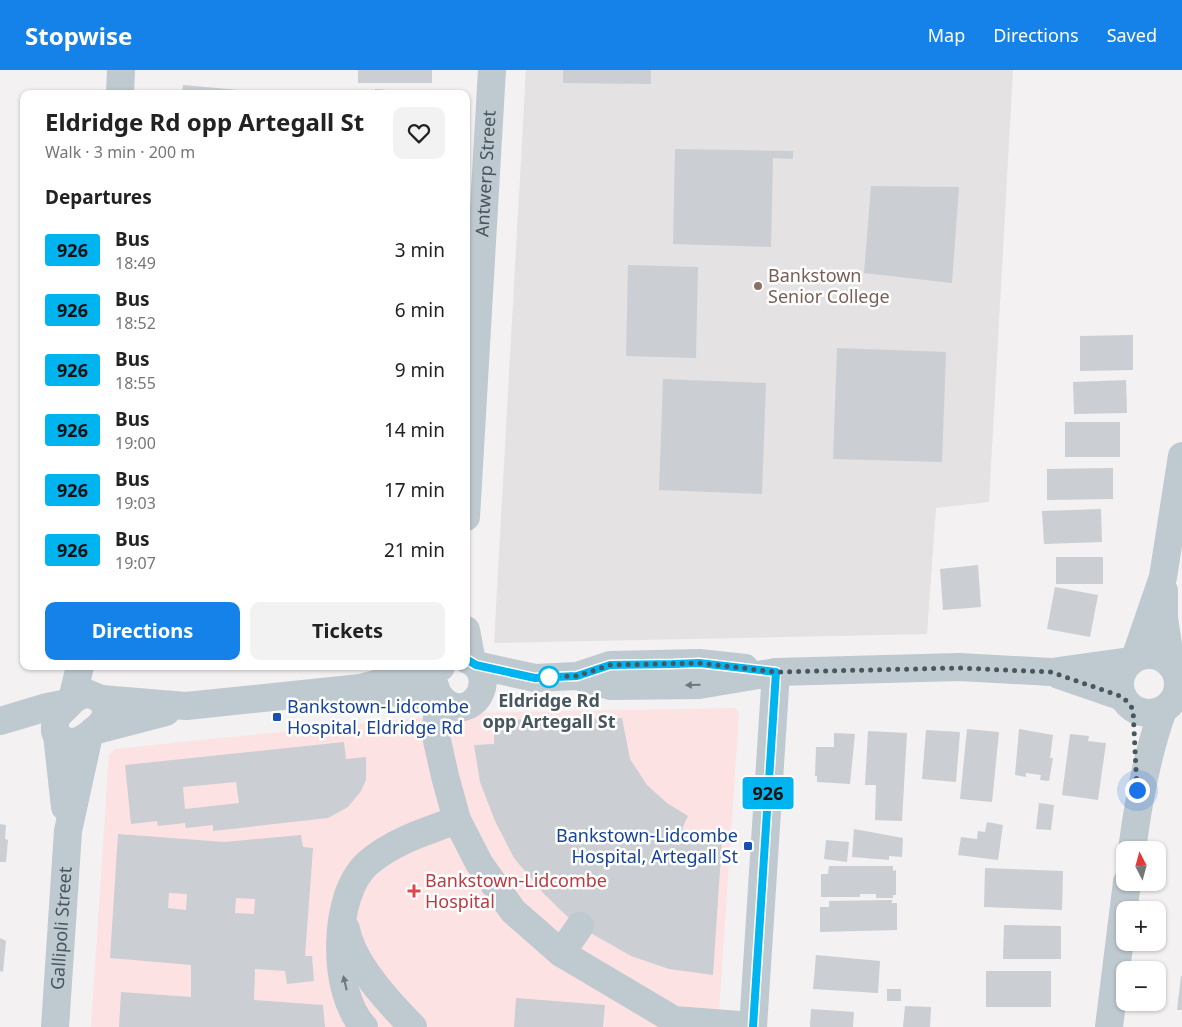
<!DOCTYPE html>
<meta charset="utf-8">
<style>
body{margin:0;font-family:"Noto Sans",sans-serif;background:#f2f2f2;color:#222;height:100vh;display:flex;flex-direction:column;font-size:19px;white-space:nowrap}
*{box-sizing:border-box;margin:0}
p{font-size:16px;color:#767676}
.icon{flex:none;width:28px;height:28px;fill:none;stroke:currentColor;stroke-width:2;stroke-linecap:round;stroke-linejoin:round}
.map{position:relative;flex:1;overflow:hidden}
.sheet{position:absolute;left:20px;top:20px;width:450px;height:580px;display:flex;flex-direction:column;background:#fff;border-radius:10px;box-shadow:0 1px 4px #0004}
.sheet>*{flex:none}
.badge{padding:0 10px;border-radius:4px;font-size:18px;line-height:32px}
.needle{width:32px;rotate:354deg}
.buttons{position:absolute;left:1116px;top:771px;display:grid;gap:10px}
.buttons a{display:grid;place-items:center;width:50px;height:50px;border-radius:10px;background:#fff;box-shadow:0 1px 4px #0004;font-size:25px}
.you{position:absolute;width:25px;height:25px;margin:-12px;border:4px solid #fff;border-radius:50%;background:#1a73e8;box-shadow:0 0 0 8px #1a73e833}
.map>.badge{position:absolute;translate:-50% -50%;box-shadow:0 0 0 2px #fff}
h2{padding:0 25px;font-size:19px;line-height:45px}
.round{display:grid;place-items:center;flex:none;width:52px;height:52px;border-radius:10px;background:#f2f2f2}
.summary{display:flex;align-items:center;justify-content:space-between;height:85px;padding:0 25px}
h1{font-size:24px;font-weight:700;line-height:38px}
.action{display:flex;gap:10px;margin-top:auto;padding:10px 25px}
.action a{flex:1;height:58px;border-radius:10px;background:#1582e9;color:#fff;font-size:20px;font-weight:700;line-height:58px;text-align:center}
.action a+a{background:#f2f2f2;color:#222}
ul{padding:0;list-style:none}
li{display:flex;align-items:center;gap:15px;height:60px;padding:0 25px}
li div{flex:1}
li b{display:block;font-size:19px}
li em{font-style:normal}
li .badge{min-width:55px;font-weight:700;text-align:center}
header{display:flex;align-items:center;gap:30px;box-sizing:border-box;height:70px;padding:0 25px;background:#1582e9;color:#fff}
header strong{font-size:24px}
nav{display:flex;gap:28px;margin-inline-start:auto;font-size:18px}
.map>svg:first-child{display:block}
.education{fill:#e4e2e3}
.medical{fill:#fce2e2}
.building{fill:#cbced3;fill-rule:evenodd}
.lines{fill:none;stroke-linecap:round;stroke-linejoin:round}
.minor{stroke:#bec9d0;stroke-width:28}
.oneway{fill:#6b7881}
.line-casing{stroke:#fff;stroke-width:11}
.line{stroke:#00b5ef;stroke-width:8}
.walk{stroke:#48565f;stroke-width:5;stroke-dasharray:0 9}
.education-dot{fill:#8d6e63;stroke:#fff;stroke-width:2}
.stop-dot{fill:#fff;stroke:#00b5ef;stroke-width:2.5}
.transit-dot{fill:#1a4fb4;stroke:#fff;stroke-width:2}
.health-dot{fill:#e0444e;stroke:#fff;stroke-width:2}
.labels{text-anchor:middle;stroke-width:5;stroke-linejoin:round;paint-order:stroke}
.street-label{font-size:18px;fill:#48565f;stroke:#fff}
.education-label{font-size:18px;fill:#785e54;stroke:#fff;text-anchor:start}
.stop-label{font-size:18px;font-weight:bold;fill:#48565f;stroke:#fff}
.transit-label{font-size:18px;fill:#164399;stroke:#fff;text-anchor:start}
.health-label{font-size:18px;fill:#be3a42;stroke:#fff;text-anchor:start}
</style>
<header>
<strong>Stopwise</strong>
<nav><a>Map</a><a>Directions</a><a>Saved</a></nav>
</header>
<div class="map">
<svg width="1182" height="957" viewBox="0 0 1182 957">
<rect width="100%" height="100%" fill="#f3f1f1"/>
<path class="education" d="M526,0H1013L989,432L936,438L927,564L494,573Z"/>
<path class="medical" d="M734,638L739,643L718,957H91L109,685L115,679L467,643Z"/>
<path class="building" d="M358,0H432V13H358Z
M563,0H651V14L563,13Z
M183,15L239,20V24H182Z
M375,19L411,22V24H375Z
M675,79L793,81V89L773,88L771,177L673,174Z
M871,116L959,117L952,213L864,203Z
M628,195L698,197L696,288L626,286Z
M1133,265V300L1080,301V266Z
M837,278L946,282L942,392L833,389Z
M663,309L766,313L762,424L659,420Z
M1126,310L1127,343L1074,344L1073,312Z
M1065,352H1120V387H1065Z
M1113,398V429L1047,430V399Z
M1101,439L1102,472L1044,474L1042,441Z
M1056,487H1103V514H1056Z
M978,495L981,537L943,540L940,499Z
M1055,517L1098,525L1090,567L1047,559Z
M622,648L630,689L647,715L667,733L688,746L682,759L722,770L713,905L669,899L631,886L589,862L571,850L545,825L514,788L495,751L480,712L474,675L494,674V650Z
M967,659L999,662L992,732L960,729Z
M1019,659L1053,665L1050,688H1053L1049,711L1040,710L1041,705L1026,703V707L1015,705Z
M926,660L960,662L956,712L922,709Z
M868,661L907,663L902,751L875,750L876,715H865Z
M834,663L855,664L850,714L817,712V706H815L816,677H834Z
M1070,664L1089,666L1088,671L1106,673L1098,730L1062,725Z
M344,672L346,689L366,687V710L361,721L348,737L328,748L213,761V755L186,758L185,753L158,756L157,751L131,754L125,695ZM236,712L239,733L185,739L183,717Z
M1039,733L1054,735L1051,760L1036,759Z
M987,752L1003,755L998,790L958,785L961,767L977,769L978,761L985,762Z
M0,754L6,755L5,769L8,770L6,792H0Z
M854,759L903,768L902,787L889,786V790L852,787Z
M118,764L224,772L301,765L303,777L313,778L305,886H312L314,911L287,914L285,901L255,899L254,930L323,935L325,957H119L121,922L191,927V895L110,888ZM169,823L187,824L186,840L168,838ZM236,828L255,829L254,844L235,843Z
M826,770L849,772L847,792L824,789Z
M829,796H893V801L896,800V825H893V828H876V824H860V827H821V804H828Z
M985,798L1063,801L1062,840L984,837Z
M892,830V833H897V860L820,862V837H829V831Z
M1004,855L1061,856V889H1003Z
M0,868L6,871L3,902L0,901Z
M816,885L880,891L878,923L813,919Z
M986,901H1051V937H986Z
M1181,906H1182V940H1177Z
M887,919H901V931H887Z
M516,928L605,935L603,957H514Z
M905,936L931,937L930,957H903Z
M811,939L854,942L853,957H810Z"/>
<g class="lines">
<g class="minor">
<path d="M120,24L121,0"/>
<path id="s1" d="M466,447L492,0"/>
<path d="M1164,521V548L1171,595"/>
<path d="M466,560L472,592"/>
<circle cx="1149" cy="614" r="29"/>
<path d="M1135,588L1163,507L1182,386"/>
<path d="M476,595L535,608L577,606L610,595L699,593L745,598"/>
<path d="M1059,605L1123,627"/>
<path d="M577,606L611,616L699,615L776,602L959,597L1051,602L1130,591"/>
<path d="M435,616C437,624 441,630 448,634C478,650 499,601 466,589"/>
<path d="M374,620L440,628"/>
<path d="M87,623L101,629C104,634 107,638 106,644C105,651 100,655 95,660C81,672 68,679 55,662V648L75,628Z"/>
<path d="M101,629L186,636L360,618L441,597"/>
<path d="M72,630L80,596"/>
<path d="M443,631L437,644L436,666L445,706L457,750L479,793L513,841L561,883L674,950L753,956"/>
<path d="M0,651L47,637L68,633"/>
<path d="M93,661L166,642"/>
<path d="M57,665L65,737"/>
<path d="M1132,780C1138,733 1147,684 1163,640"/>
<path d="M346,859C352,893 388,932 413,957"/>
<path d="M561,883L580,856"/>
<path id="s2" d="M55,957L68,761L89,665"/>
<path d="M364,957C331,923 332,824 368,793C393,771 427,761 457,750"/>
<path d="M753,957L776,602"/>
<path d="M1109,957L1127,812"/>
</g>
</g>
<defs><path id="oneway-solid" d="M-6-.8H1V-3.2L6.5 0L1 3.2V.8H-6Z" transform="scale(1.25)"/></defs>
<g class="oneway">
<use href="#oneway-solid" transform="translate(693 615) rotate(178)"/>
<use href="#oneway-solid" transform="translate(345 913) rotate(-103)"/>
</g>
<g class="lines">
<defs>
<path id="line" d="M466,589L476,595L535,608L577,606L610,595L673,594L699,593L776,602L753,957"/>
</defs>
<use href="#line" class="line-casing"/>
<use href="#line" class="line"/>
<path class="walk" d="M549,607L577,606L610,595L699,593L776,602L959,598L1051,602L1123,627L1133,639L1137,720"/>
</g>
<circle class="education-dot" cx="758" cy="216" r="5"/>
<circle class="stop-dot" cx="549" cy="607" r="10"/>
<g class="transit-dot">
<rect x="272" y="642" width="10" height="10" rx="2.5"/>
<rect x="743" y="771" width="10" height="10" rx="2.5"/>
</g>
<path class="health-dot" d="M411.5 813.5h5v5h5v5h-5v5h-5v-5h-5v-5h5z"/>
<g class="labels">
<g class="street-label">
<text dy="6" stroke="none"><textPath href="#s1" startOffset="344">Antwerp Street</textPath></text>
<text dy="6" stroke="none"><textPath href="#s2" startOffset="99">Gallipoli Street</textPath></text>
</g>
<g class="education-label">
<text x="768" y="212">Bankstown<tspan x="768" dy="21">Senior College</tspan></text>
</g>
<g class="stop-label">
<text x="549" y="637">Eldridge Rd<tspan x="549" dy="21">opp Artegall St</tspan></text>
</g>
<g class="transit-label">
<text x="287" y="643">Bankstown-Lidcombe<tspan x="287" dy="21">Hospital, Eldridge Rd</tspan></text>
<text x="738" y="772" text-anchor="end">Bankstown-Lidcombe<tspan x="738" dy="21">Hospital, Artegall St</tspan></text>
</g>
<g class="health-label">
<text x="425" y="817">Bankstown-Lidcombe<tspan x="425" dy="21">Hospital</tspan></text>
</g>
</g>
</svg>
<div class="buttons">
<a><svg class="needle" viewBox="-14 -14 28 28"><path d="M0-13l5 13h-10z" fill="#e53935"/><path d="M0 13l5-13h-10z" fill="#767676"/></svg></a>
<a>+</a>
<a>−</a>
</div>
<div class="you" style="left:1137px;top:720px"></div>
<b class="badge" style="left:768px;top:723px;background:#00b5ef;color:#111">926</b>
<section class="sheet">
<div class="summary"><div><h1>Eldridge Rd opp Artegall St</h1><p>Walk · 3 min · 200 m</p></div><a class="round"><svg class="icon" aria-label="heart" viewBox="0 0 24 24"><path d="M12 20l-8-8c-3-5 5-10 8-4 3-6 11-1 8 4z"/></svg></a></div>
<h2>Departures</h2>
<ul>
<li><span class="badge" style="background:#00b5ef;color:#111">926</span><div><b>Bus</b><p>18:49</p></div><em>3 min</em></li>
<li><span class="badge" style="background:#00b5ef;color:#111">926</span><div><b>Bus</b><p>18:52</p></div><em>6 min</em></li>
<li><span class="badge" style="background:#00b5ef;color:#111">926</span><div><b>Bus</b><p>18:55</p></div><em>9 min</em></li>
<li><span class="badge" style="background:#00b5ef;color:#111">926</span><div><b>Bus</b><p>19:00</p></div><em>14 min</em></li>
<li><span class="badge" style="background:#00b5ef;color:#111">926</span><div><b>Bus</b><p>19:03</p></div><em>17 min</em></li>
<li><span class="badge" style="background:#00b5ef;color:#111">926</span><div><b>Bus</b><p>19:07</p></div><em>21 min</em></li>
</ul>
<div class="action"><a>Directions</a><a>Tickets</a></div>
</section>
</div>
